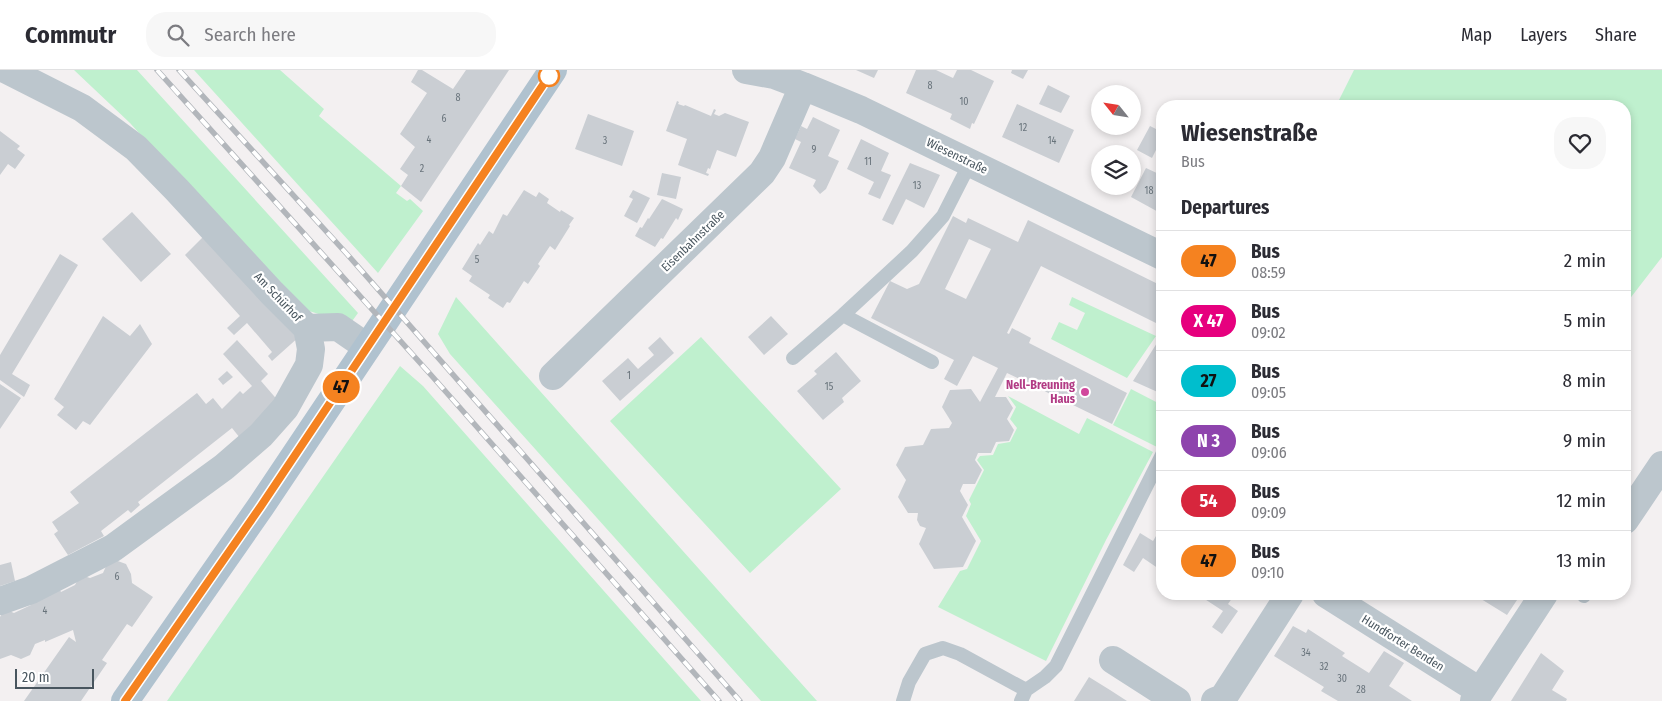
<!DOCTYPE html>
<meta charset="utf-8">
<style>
body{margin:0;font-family:"Fira Sans Condensed",sans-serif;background:#f7f7f7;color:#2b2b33;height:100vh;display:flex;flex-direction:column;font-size:19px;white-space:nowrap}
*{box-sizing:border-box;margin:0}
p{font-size:16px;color:#7c7c81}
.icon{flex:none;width:28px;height:28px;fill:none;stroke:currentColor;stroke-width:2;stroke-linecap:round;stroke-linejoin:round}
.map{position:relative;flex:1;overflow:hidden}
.drawer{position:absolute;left:1156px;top:30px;width:475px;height:500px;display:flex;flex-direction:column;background:#fff;border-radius:20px;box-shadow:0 2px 8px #0003}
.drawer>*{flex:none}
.badge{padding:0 10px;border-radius:16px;font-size:18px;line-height:32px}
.needle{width:32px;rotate:300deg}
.fabs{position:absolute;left:1091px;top:15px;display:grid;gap:10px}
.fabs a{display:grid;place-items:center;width:50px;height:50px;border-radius:50%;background:#fff;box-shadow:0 2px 8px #0003;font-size:25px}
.scale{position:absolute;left:15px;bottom:12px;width:79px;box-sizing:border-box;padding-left:5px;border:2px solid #48555e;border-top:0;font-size:14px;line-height:18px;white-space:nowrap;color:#48555e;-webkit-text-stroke:4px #fff;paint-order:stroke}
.map>.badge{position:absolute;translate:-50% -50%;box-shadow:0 0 0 2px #fff}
h2{padding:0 25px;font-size:19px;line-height:45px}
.round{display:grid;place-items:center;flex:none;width:52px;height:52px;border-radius:20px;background:#f7f7f7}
.headline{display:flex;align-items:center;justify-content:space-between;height:85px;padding:0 25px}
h1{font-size:24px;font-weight:700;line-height:38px}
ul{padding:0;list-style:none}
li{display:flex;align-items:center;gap:15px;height:60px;padding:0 25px;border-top:1px solid #e1e1e2}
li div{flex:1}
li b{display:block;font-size:19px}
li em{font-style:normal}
li .badge{min-width:55px;font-weight:700;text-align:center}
header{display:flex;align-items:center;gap:30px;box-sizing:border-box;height:70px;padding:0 25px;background:#fff;border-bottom:1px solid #e1e1e2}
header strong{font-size:24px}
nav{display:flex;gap:28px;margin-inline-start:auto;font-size:18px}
.search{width:350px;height:45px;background:#f7f7f7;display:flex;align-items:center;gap:12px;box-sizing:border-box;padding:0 18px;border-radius:20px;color:#7c7c81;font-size:19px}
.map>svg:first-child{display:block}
.green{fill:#bff0ce}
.building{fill:#caced3;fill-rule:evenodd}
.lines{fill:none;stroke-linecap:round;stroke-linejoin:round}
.service{stroke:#bcc6cd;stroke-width:14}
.minor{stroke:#bcc6cd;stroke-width:28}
.primary{stroke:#b0c2cf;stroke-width:28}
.rail-casing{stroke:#b2b6bb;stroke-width:5.5}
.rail{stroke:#fff;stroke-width:4;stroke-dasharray:11;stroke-linecap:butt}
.line-casing{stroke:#fff;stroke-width:11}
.line{stroke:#f58220;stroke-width:8}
.stop-dot{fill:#fff;stroke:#f58220;stroke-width:2.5}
.hotel-dot{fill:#d1479c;stroke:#fff;stroke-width:2}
.labels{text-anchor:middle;stroke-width:4.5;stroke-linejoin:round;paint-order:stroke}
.number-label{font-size:10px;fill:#68737b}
.street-label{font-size:12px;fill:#48555e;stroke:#fff}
.hotel-label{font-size:12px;font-weight:bold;fill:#b23c85;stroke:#fff;text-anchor:end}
</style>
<header>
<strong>Commutr</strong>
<div class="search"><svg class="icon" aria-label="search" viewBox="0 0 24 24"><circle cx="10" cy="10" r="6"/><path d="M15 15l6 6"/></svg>Search here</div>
<nav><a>Map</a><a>Layers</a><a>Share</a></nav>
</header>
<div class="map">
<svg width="1662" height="631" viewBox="0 0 1662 631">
<rect width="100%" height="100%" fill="#f3f0f1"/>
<path class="green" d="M74,0H137L358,243L350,254L306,240L275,215L130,53Z
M194,0H280L324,39L319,46L401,116L396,123L407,131L410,129L423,141L378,203Z
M1354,0H1662V187L1625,235V36H1336Z
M456,227L817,631H761L450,284L438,264Z
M1072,227L1156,266L1127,308L1051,269L1059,252L1077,260L1085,243L1069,235Z
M701,267L841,419L750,503L610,351Z
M400,296L423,316L701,631H167Z
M1131,319L1162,335L1161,379L1113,355Z
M1008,326L1079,364L1087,348L1153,382L1106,470L1046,591L938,537L960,501L967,499L981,471L966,446L971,434L969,430L984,400L977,390L980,386L993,385L998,374L1010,372L1017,358L1010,349L1016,337Z"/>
<path class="building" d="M418,0H422L453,19L466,0H509L421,132L401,116L408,105L400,99L415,77L400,64L427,23L411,12Z
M856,0H878L874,8Z
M916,0H936L953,8L957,0H971L994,11L974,54L972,53L970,59L950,49L952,44L906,23Z
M1012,0H1028L1023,9L1011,3Z
M1048,15L1070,26L1061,43L1039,34Z
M677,31L679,32L678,34L684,36L685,35L711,46L714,39L716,40L714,44L719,46L725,43L749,52L736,87L717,80L710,99L708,98L706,103L709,104L708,106L678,95L687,69L666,61Z
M1017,34L1074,60L1059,93L1002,67Z
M588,44L634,61L622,96L575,79Z
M813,47L840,60L828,86L839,91L826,119L820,124L813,116L816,110L789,98L801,72L795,69L801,56L807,59Z
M1150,56L1162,62V68L1152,88L1137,80Z
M0,61L20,76L17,79L25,85L15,99L8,94L0,105Z
M861,69L889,83L881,101L891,105L880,129L868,124L874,112L847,99Z
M910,93L940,105L924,138L906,129L893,155L882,150Z
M1146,98L1161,105L1162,103V144L1131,127Z
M662,103L681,107L676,129L657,125Z
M524,120L536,127L539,122L549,129L547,133L560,142L561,140L574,148L569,155L570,156L555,180L550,176L538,194L540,196L528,214L524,211L510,233L507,232L503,238L488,228L490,225L469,211L472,206L462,199L478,173L480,175L489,161L493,164L503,144L507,146Z
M633,120L650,128L637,153L624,146L633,129L629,127Z
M662,129L683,139L678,150L676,148L663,169L661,168L655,177L635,166L640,157L642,158L648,148L649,149Z
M132,142L171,184L141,212L102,169Z
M953,146L966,153L968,148L1018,172L1028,150L1162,216V256L1041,196L1007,263L1009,264L1012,258L1031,268L1029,273L1127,323L1112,354L1007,303L995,327H1006L1013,338L1007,349L1014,360L1009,371L996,372L991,383H978L975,390L982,400L975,414H963L960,421L968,435L962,447L976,471L963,497L934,499L919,474L926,458L920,456L917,450L918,443H908L898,427L906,410L896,395L905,377L923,375L931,359L949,358L952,353L942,337L950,320L971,319L980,332L998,298L973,286L957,316L944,309L954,290L871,248L890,211L907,219L919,214ZM969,169L991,179L966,229L945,219Z
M207,163L300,266L272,291L268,286L272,282L247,253L234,265L227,258L240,246L185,185Z
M60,184L78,195L12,304L30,315L24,327L0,310V285Z
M103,246L130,266L140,254L152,274L90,355L83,351L76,360L57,345L64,337L54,329Z
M771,246L788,264L764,285L748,267Z
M1162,265V324L1133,311Z
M660,267L674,283L620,331L602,311L628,288L638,299L654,285L648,278Z
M237,270L268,304L261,311L280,333L240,368L232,358L138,432L140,435L131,443L128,440L101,461L104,466L68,485L54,464L58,461L52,452L79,433L70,422L197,323L206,334L213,328L222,339L240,321L243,324L252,316L223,284Z
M836,282L861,311L842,328L844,332L823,350L797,321L817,304L814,301Z
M227,301L233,307L223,315L218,309Z
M0,314L21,328L0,359Z
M1162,456V501L1143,488L1134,502L1123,495L1140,463L1153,471Z
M115,490L126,494L131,504L132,513L153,527L132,557L127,554L102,590L107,593L81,631H24L69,567L76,572L73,560L45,572V570L35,574L30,585L21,589L11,585L0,589V547L2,543L7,540L14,543L31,535V533L60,520L61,522L75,515L78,509L84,506L90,508L103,503L107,494Z
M11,492L15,511L0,516V495Z
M1197,524H1235L1228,534L1238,541L1222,564L1212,557L1223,541Z
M1473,524H1521L1507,545Z
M1293,556L1306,563L1308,559L1345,583L1342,586L1369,603L1384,581L1404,593L1389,616L1412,631H1338L1321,621L1324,617L1274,586Z
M1541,583L1564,601L1552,620L1567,629L1566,631H1511Z
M1089,607L1110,620L1127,631H1074Z"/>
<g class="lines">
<path class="service" d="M843,245L932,292
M793,288L843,245L912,181L943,146L970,93
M1584,526L1585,524
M903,631L909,612L925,584L943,578L960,584L1026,620
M1021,631L1026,620L1045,607L1056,596L1162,385"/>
<path class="minor" d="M746,0L774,5L803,16L861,40L1162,186
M307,258L338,257L367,277
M553,306L762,103L772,88L803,16
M1625,450L1662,395
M1326,524L1480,621
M0,531L31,520L113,478L224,397L261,365L285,338L309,295L311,279L307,258L272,223L177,120L136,78L82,38L7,0
M1113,590L1177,631
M1215,631L1223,628L1290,524
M1474,631L1544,524"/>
<path class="primary" d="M125,631L261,436L553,0"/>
<defs>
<path id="rail" d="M157,0L431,305L719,631
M179,0L346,183L740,631"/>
</defs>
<use href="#rail" class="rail-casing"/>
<use href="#rail" class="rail"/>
</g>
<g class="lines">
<defs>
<path id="line" d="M125,631L261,436L553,0"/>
</defs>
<use href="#line" class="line-casing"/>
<use href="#line" class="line"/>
</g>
<circle class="stop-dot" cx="549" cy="6" r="10"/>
<circle class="hotel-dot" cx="1085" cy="322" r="5"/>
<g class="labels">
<g class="number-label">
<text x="930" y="19">8</text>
<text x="458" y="31">8</text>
<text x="964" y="35">10</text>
<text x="444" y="52">6</text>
<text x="1023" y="61">12</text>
<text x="429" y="73">4</text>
<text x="605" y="74">3</text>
<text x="1052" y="74">14</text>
<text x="814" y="83">9</text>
<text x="868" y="95">11</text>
<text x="422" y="102">2</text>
<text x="917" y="119">13</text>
<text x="1149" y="124">18</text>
<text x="477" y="193">5</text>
<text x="629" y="309">1</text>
<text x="829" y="320">15</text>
<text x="117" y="510">6</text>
<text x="45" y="544">4</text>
<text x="1306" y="586">34</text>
<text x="1324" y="600">32</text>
<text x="1342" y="612">30</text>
<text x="1361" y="623">28</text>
</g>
<g class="street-label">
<text transform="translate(957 86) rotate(26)" y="4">Wiesenstraße</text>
<text transform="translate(693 171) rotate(-44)" y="4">Eisenbahnstraße</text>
<text transform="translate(278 227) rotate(46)" y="4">Am Schürhof</text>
<text transform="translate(1403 573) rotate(32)" y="4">Hundforter Benden</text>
</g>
<g class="hotel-label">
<text x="1075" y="319">Nell-Breuning<tspan x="1075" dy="14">Haus</tspan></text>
</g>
</g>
</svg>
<div class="fabs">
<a><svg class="needle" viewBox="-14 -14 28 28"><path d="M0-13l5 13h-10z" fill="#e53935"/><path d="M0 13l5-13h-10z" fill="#7c7c81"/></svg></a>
<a><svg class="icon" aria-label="layers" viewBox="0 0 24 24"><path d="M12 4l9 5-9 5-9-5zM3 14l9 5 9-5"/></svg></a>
</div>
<div class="scale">20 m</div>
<b class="badge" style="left:341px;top:317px;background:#f58220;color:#111">47</b>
<section class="drawer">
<div class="headline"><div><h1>Wiesenstraße</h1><p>Bus</p></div><a class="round"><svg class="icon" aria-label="heart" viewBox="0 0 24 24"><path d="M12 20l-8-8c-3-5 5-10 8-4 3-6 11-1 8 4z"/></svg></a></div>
<h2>Departures</h2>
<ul>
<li><span class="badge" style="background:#f58220;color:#111">47</span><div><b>Bus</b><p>08:59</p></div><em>2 min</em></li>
<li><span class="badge" style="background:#e6007e;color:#fff">X 47</span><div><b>Bus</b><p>09:02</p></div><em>5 min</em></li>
<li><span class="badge" style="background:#00becd;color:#111">27</span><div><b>Bus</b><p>09:05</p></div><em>8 min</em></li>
<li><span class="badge" style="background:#8e44ad;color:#fff">N 3</span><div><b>Bus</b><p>09:06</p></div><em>9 min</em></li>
<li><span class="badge" style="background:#d7263d;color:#fff">54</span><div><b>Bus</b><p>09:09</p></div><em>12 min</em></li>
<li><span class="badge" style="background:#f58220;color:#111">47</span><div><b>Bus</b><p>09:10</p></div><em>13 min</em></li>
</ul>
</section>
</div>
